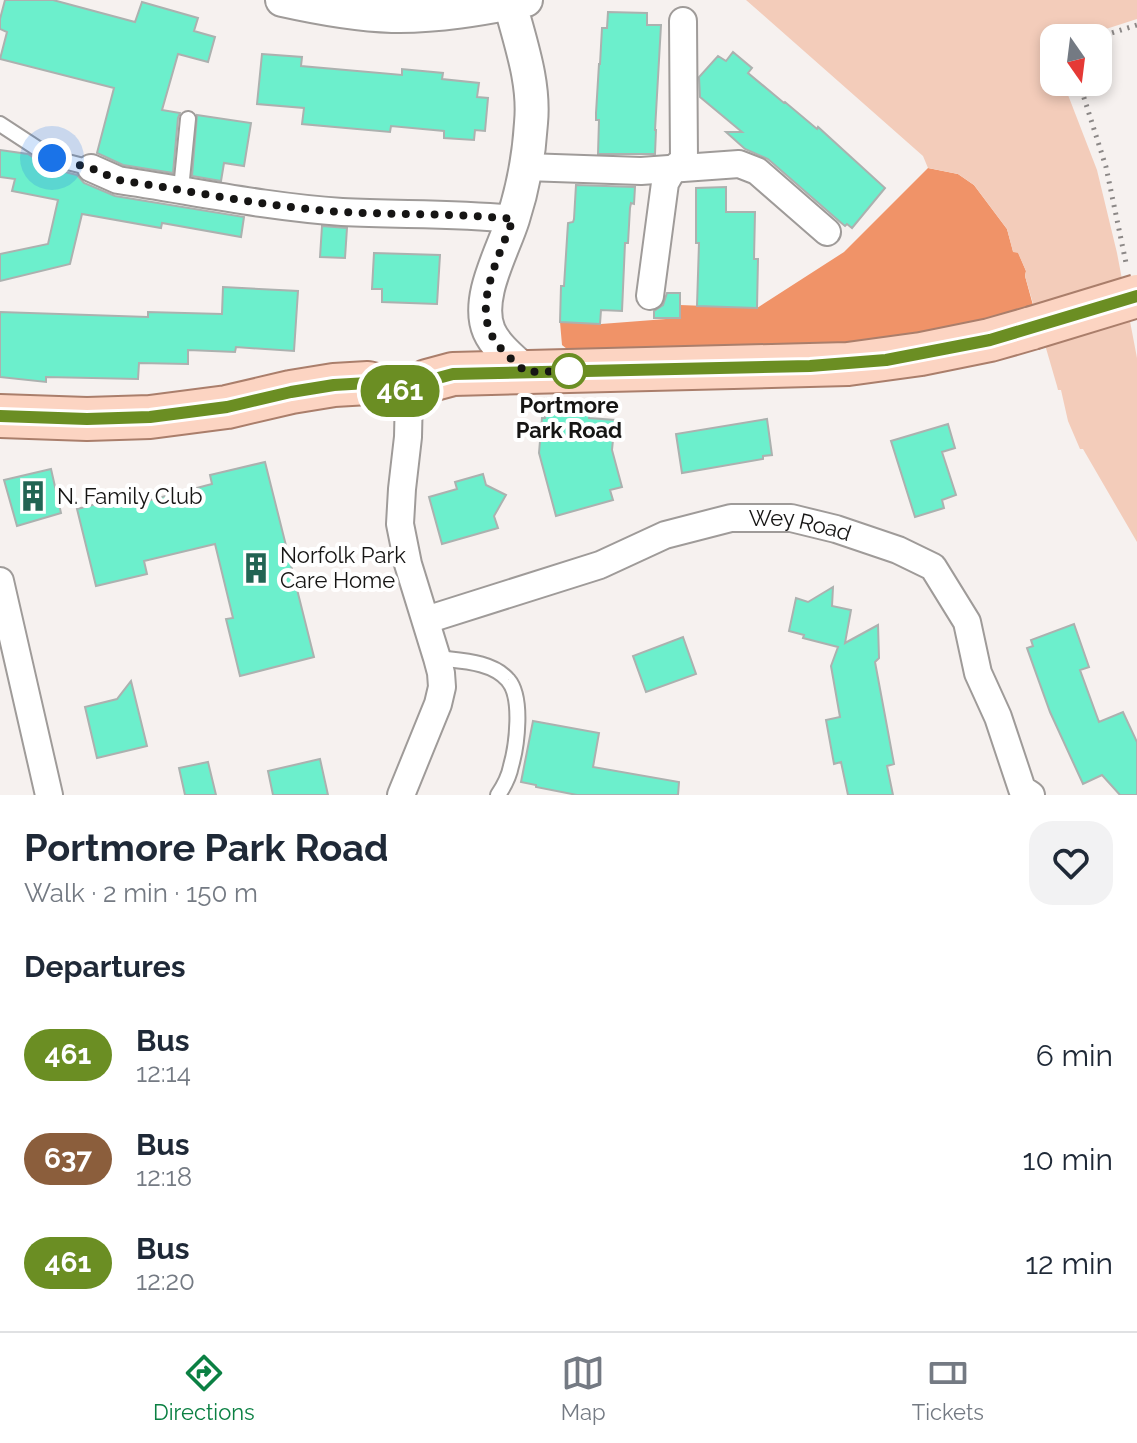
<!DOCTYPE html>
<meta charset="utf-8">
<style>
body{margin:0;font-family:Raleway,sans-serif;background:#f2f2f3;color:#1f2937;height:100vh;display:flex;flex-direction:column;font-size:30px;white-space:nowrap}
*{box-sizing:border-box;margin:0}
p{font-size:26px;color:#747a83}
.icon{flex:none;width:44px;height:44px;fill:none;stroke:currentColor;stroke-width:2;stroke-linecap:round;stroke-linejoin:round}
.map{position:relative;height:795px;overflow:hidden}
.drawer{display:flex;flex-direction:column;background:#fff;flex:1}
.drawer>*{flex:none}
.badge{padding:0 16px;border-radius:26px;font-size:28px;line-height:52px}
.needle{width:52px;rotate:166deg}
.fabs{position:absolute;left:1040px;top:24px;display:grid;gap:16px}
.fabs a{display:grid;place-items:center;width:72px;height:72px;border-radius:16px;background:#fff;box-shadow:0 4px 12px #0003;font-size:40px}
.you{position:absolute;width:40px;height:40px;margin:-20px;border:6px solid #fff;border-radius:50%;background:#1a73e8;box-shadow:0 0 0 12px #1a73e833}
.map>.badge{position:absolute;translate:-50% -50%;box-shadow:0 0 0 4px #fff}
h2{padding:0 24px;font-size:30px;line-height:72px}
.round{display:grid;place-items:center;flex:none;width:84px;height:84px;border-radius:24px;background:#f2f2f3}
.head{display:flex;align-items:center;justify-content:space-between;height:136px;padding:0 24px}
h1{font-size:38px;font-weight:700;line-height:60px}
ul{padding:0;list-style:none}
li{display:flex;align-items:center;gap:24px;height:104px;padding:0 24px}
li div{flex:1}
li b{display:block;font-size:30px}
li em{font-style:normal}
li .badge{min-width:88px;font-weight:700;text-align:center}
.dock{display:flex;justify-content:space-around;align-items:center;height:112px;border-top:2px solid #e0e1e3;background:#fff;font-size:22px;color:#747a83}
.dock a{display:grid;justify-items:center;gap:4px}
.dock .current{color:#0b8043}
.map>svg:first-child{display:block}
.forest{fill:#f09368}
.water{fill:#f3ccba}
.building{fill:#6cefcc;stroke:#acb1af;stroke-width:2}
.lines{fill:none;stroke-linecap:round;stroke-linejoin:round}
.service-casing{stroke:#9f9b99;stroke-width:18}
.minor-casing{stroke:#9f9b99;stroke-width:30}
.tertiary-casing{stroke:#9f9b99;stroke-width:36}
.primary-casing{stroke:#aa7e6b;stroke-width:46}
.path{stroke:#8c8887;stroke-width:5;stroke-dasharray:2 6;stroke-linecap:butt}
.service{stroke:#fff;stroke-width:14}
.minor{stroke:#fff;stroke-width:26}
.tertiary{stroke:#fff;stroke-width:32}
.primary{stroke:#fcd4c2;stroke-width:42}
.primary-bridge-casing{stroke:#aa7e6b;stroke-width:46;stroke-linecap:butt}
.primary-bridge{stroke:#fcd4c2;stroke-width:42}
.line-casing{stroke:#fff;stroke-width:18}
.line{stroke:#6b8e23;stroke-width:12}
.walk{stroke:#161514;stroke-width:8;stroke-dasharray:0 14.4}
.stop-dot{fill:#fff;stroke:#6b8e23;stroke-width:4}
.labels{text-anchor:middle;stroke-width:8;stroke-linejoin:round;paint-order:stroke}
.stop-label{font-size:22px;font-weight:bold;fill:#161514;stroke:#fff}
.poi-label{font-size:22px;fill:#161514;stroke:#fff;text-anchor:start}
.street-label{font-size:22px;fill:#161514;stroke:#fff}
</style>
<div class="map">
<svg width="1137" height="795" viewBox="0 0 1137 795">
<rect width="100%" height="100%" fill="#f6f1ef"/>
<path class="forest" d="M928,168L958,174L974,185L1007,229L1013,251L1018,252L1026,271L1025,276L1034,309L930,341L577,351L567,349L562,345L560,322L601,324L679,318L680,305L757,308L844,252Z"/>
<path class="water" d="M746,0H1137V19L1078,38H1054V82H1063L1097,170L1117,253L1137,358V542L1083,449H1080L1068,421L1061,390H1058L1057,386L1025,276L1026,271L1018,253L1013,252L1007,229L974,185L958,174L928,168L923,156Z"/>
<path class="building" d="M5,0H53L135,22L142,2L198,18L194,31L215,37L208,62L178,54L162,110L180,113L178,118L173,173L123,165L97,153L114,88L0,59L7,32L0,29V19Z
M608,12L647,13V25H661L655,130H656L655,154H598L599,120H596V113L599,64H600L602,28H607Z
M733,52L752,68L748,73L784,103L785,102L817,129L818,127L885,188L852,228L847,224L845,226L839,221L768,159L745,149L726,132H742L700,97L699,77L718,56L726,61Z
M262,54L302,57L301,66L402,75V69L443,73L442,79L479,83L477,97L488,98L485,131L475,130L474,140L444,138V131L391,126L390,132L302,124L304,108L257,104Z
M197,115L251,123L244,166L224,163L221,181L192,176Z
M0,150L28,154L37,160V165L77,175L84,183L115,196L244,217L241,237L162,223L161,228L82,214L70,264L0,281V254L48,244L58,200L12,191L15,179L0,177Z
M576,185L635,187L634,204L631,203L630,208L628,243H625L622,311L601,310L600,324L560,322L561,286H564L568,223L573,222L574,219Z
M726,187V212H755L754,259H758L757,308L697,306L699,243H696V188Z
M322,226L347,228L345,258L320,257Z
M374,253L440,255L437,304L382,302V289H372Z
M223,287L298,291L294,351L236,347L235,352L188,350V364L139,363L138,379L46,377V382L0,377V312L148,317V312L222,314Z
M667,293H680V318H654V311L663,305Z
M547,398L591,402L589,418L615,420L612,450L622,487L610,490L613,500L556,516L539,453L542,418H545Z
M767,419L772,455L763,456V459L682,473L676,434Z
M948,424L955,448L942,452L956,495L942,500L944,508L915,517L891,441Z
M265,462L314,657L240,676L226,619L233,618L215,544L144,561L147,574L96,586L77,509L128,496L131,505L212,484L210,475Z
M51,469L61,513L17,526L4,480Z
M483,474L486,485L506,495L494,516L498,528L442,544L429,497L457,489L455,482Z
M833,587L832,606L851,610L845,643L878,625L879,658L875,662L894,764L887,766L893,795H848L841,762L834,764L826,720L840,717L831,666L838,647L803,638L804,635L789,631L796,598L808,602Z
M1074,624L1089,667L1080,670L1099,722L1123,712L1137,742V795H1120L1102,775L1083,784L1050,712L1027,648L1033,646L1031,640Z
M683,637L696,674L646,692L633,656Z
M131,681L147,746L97,758L85,707L117,699Z
M533,721L599,733L593,767L679,782L678,795H577L536,787V785L521,782Z
M320,759L328,795H273L268,771Z
M208,762L216,795H185L179,768Z"/>
<g class="lines">
<defs>
<path id="service" d="M0,124L52,158L91,168
M181,189L188,119
M437,658C460,661 492,661 508,680C523,697 517,745 511,766C509,777 504,786 498,795"/>
<g id="minor">
<path d="M526,167L641,171L739,164L757,171L827,232"/>
<path d="M91,168L118,180C192,191 267,207 342,212C399,215 456,213 513,219"/>
<path d="M650,296L665,183L673,169L684,160L683,21"/>
<path d="M0,581L49,795"/>
<path id="s1" d="M426,620L600,565L665,535L731,518H791L836,529L898,550L933,567L967,622L978,673L998,717L1022,789L1031,795"/>
<path d="M401,795L438,704L442,687L441,673L437,658L408,564L400,524L402,489L408,437L409,393"/>
</g>
<path id="tertiary" d="M282,0C318,8 355,15 392,16C437,17 482,9 526,0
M510,3C520,42 535,82 531,123C529,156 523,188 513,219C503,251 475,298 489,331C496,347 513,360 526,372"/>
<path id="primary" d="M0,416L87,419L150,417L227,407L291,392L334,385L368,383L409,393L427,381L453,374L848,364L921,354L990,340L1032,328"/>
</defs>
<use href="#service" class="service-casing"/>
<use href="#minor" class="minor-casing"/>
<use href="#tertiary" class="tertiary-casing"/>
<use href="#primary" class="primary-casing"/>
<path class="path" d="M1098,40L1105,35L1137,25
M1079,82L1106,167L1126,263"/>
<use href="#service" class="service"/>
<use href="#minor" class="minor"/>
<use href="#tertiary" class="tertiary"/>
<use href="#primary" class="primary"/>
<defs>
<path id="primary-bridge" d="M1032,328L1137,296"/>
</defs>
<use href="#primary-bridge" class="primary-bridge-casing"/>
<use href="#primary-bridge" class="primary-bridge"/>
</g>
<g class="lines">
<defs>
<path id="line" d="M0,416L87,419L150,417L227,407L291,392L334,385L368,383L409,393L427,381L453,374L810,366L886,360L990,340L1137,296"/>
</defs>
<use href="#line" class="line-casing"/>
<use href="#line" class="line"/>
<path class="walk" d="M52,158L91,168L118,180C192,191 267,207 342,212C399,215 456,213 513,219C502,250 477,296 489,329C495,346 512,360 526,372L569,371"/>
</g>
<defs>
<symbol id="building-bare" viewBox="-9 -9 18 18"><path d="M-4-6H4V6H1V3H-1V6H-4ZM-2.5-4.3h1.7v1.8h-1.7ZM.8-4.3h1.7v1.8H.8ZM-2.5-1h1.7V.8h-1.7ZM.8-1h1.7V.8H.8Z" fill="#226453" stroke="#fff" stroke-width="2.5" paint-order="stroke"/></symbol>
</defs>
<g fill-rule="evenodd">
<use href="#building-bare" x="11" y="474" width="44" height="44"/>
<use href="#building-bare" x="234" y="546" width="44" height="44"/>
</g>
<circle class="stop-dot" cx="569" cy="371" r="16"/>
<g class="labels">
<g class="stop-label">
<text x="569" y="413">Portmore<tspan x="569" dy="25">Park Road</tspan></text>
</g>
<g class="poi-label">
<text x="57" y="504">N. Family Club</text>
<text x="280" y="563">Norfolk Park<tspan x="280" dy="25">Care Home</tspan></text>
</g>
<g class="street-label">
<text dy="8" stroke="none"><textPath href="#s1" startOffset="392">Wey Road</textPath></text>
</g>
</g>
</svg>
<div class="fabs">
<a><svg class="needle" viewBox="-14 -14 28 28"><path d="M0-13l5 13h-10z" fill="#e53935"/><path d="M0 13l5-13h-10z" fill="#747a83"/></svg></a>
</div>
<div class="you" style="left:52px;top:158px"></div>
<b class="badge" style="left:400px;top:391px;background:#6b8e23;color:#fff">461</b>
</div>
<section class="drawer">
<div class="head"><div><h1>Portmore Park Road</h1><p>Walk · 2 min · 150 m</p></div><a class="round"><svg class="icon" aria-label="heart" viewBox="0 0 24 24"><path d="M12 20l-8-8c-3-5 5-10 8-4 3-6 11-1 8 4z"/></svg></a></div>
<h2>Departures</h2>
<ul>
<li><span class="badge" style="background:#6b8e23;color:#fff">461</span><div><b>Bus</b><p>12:14</p></div><em>6 min</em></li>
<li><span class="badge" style="background:#8b5e3c;color:#fff">637</span><div><b>Bus</b><p>12:18</p></div><em>10 min</em></li>
<li><span class="badge" style="background:#6b8e23;color:#fff">461</span><div><b>Bus</b><p>12:20</p></div><em>12 min</em></li>
</ul>
</section>
<nav class="dock">
<a class="current"><svg class="icon" aria-label="directions" viewBox="0 0 24 24"><path d="M12 3l9 9-9 9-9-9zM9 14v-3h6M13 9l2 2-2 2"/></svg>Directions</a>
<a><svg class="icon" aria-label="map" viewBox="0 0 24 24"><path d="M3 6l6-2 6 2 6-2v14l-6 2-6-2-6 2zM9 4v14M15 6v14"/></svg>Map</a>
<a><svg class="icon" aria-label="tickets" viewBox="0 0 24 24"><path d="M3 7h18v10H3zM15 7v10"/></svg>Tickets</a>
</nav>
